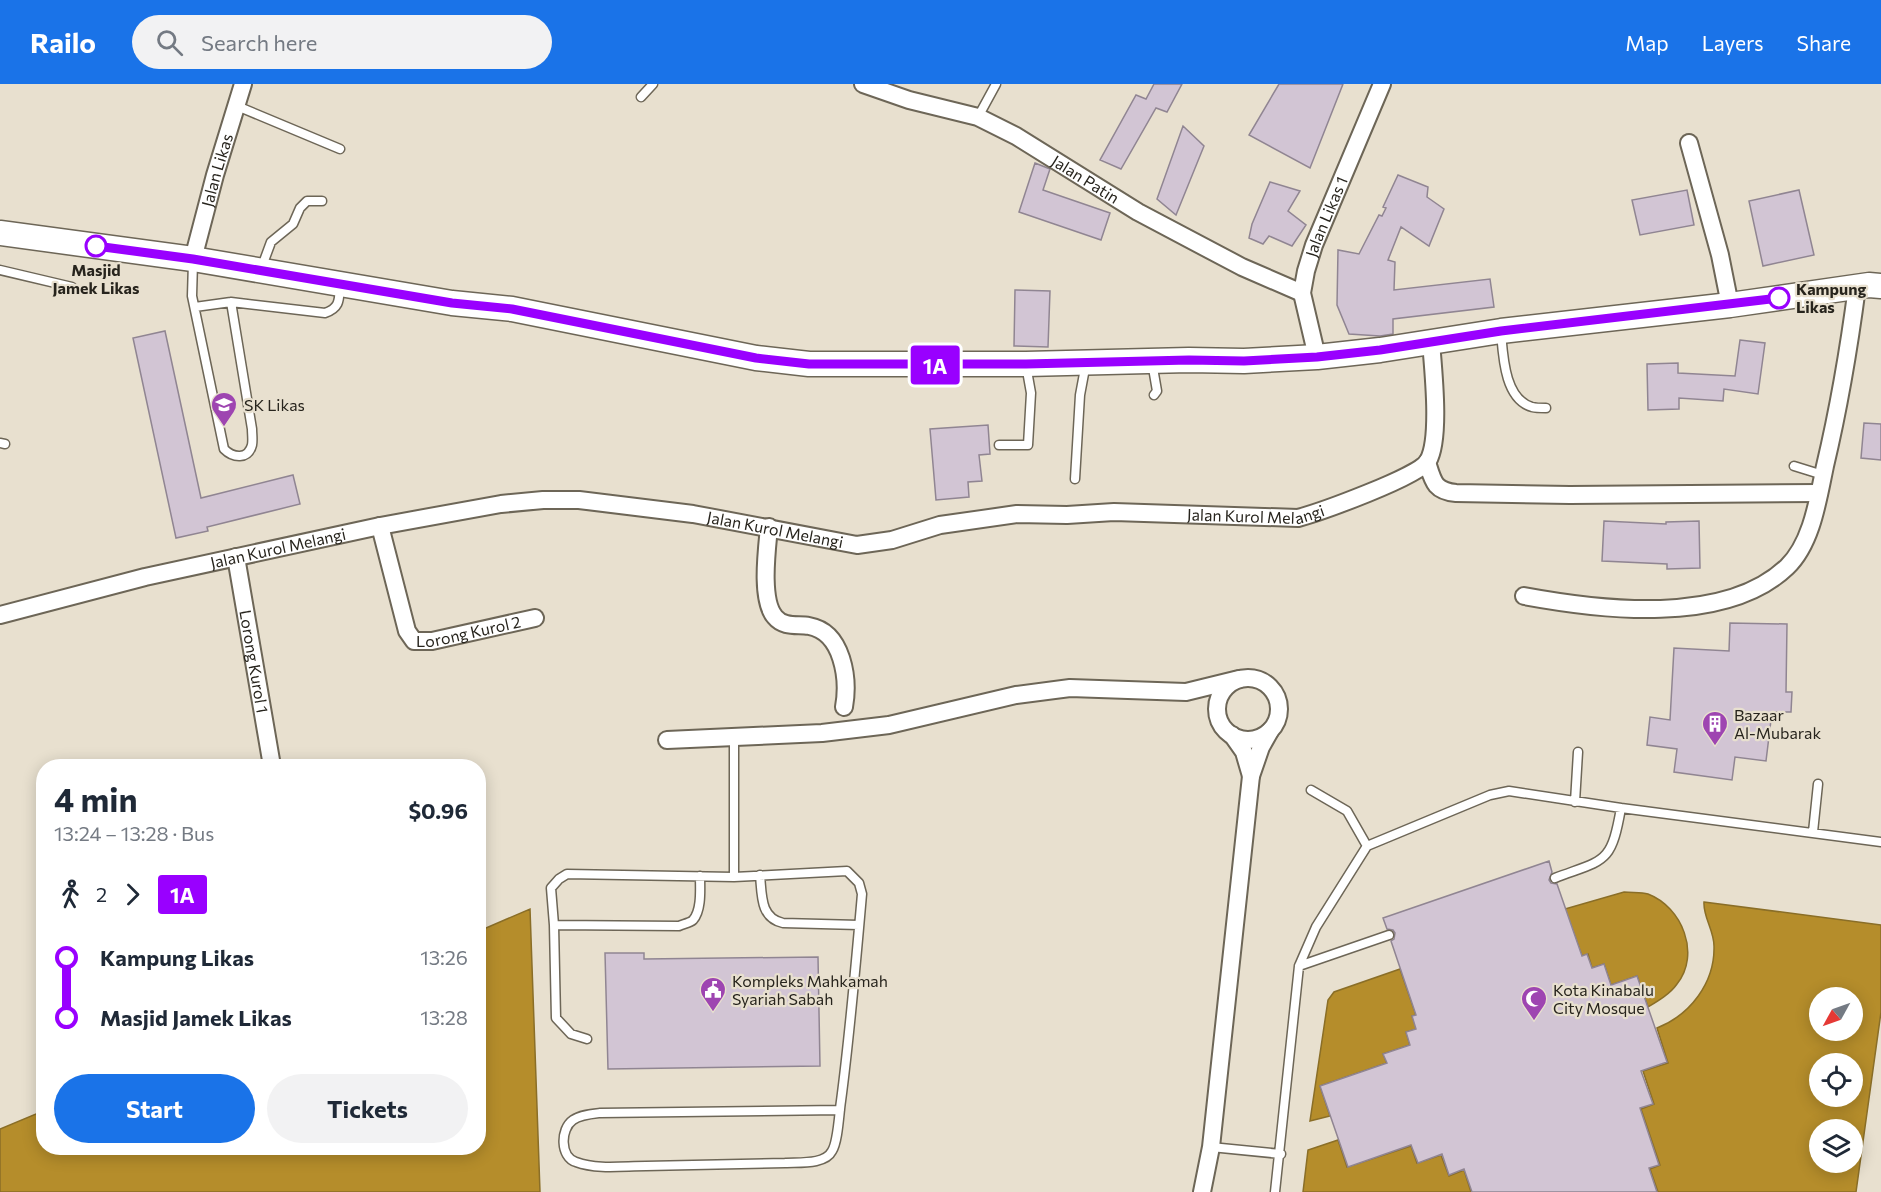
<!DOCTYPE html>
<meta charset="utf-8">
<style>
body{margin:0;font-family:Commissioner,sans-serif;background:#f2f2f3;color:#1f2937;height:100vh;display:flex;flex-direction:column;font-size:22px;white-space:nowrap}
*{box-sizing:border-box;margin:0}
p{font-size:20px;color:#747a83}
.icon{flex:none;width:33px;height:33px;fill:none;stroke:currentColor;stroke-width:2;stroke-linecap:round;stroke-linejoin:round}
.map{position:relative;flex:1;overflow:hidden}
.side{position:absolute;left:36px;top:675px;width:450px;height:396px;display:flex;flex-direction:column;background:#fff;border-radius:24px;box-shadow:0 3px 15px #0003}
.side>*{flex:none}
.badge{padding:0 12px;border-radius:4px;font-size:21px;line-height:39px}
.needle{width:39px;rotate:230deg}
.tools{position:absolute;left:1809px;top:903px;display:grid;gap:12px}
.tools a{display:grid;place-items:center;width:54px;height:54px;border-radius:50%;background:#fff;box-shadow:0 3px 15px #0003;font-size:30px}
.map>.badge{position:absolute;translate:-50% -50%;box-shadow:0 0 0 3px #fff}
.legs{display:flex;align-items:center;gap:9px;height:66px;padding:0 18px;font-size:20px}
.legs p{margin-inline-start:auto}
.summary{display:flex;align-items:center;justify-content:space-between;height:102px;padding:0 18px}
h1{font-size:33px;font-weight:700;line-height:45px}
.primary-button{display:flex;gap:12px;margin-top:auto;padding:12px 18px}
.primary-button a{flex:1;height:69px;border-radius:36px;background:#1a73e8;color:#fff;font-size:24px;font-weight:700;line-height:69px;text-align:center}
.primary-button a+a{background:#f2f2f3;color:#1f2937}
ul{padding:0 18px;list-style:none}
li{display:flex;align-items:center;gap:21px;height:60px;font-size:22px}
li i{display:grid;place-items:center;width:9px;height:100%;margin:0 8px;background:currentColor}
li i::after{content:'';width:15px;height:15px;margin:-8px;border:4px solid;border-radius:50%;background:#fff}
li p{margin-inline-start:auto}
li:first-child i{background:linear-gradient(#0000 50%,currentColor 0)}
li:last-child i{background:linear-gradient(currentColor 50%,#0000 0)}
header{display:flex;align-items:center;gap:36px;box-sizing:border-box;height:84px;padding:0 30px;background:#1a73e8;color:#fff}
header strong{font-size:28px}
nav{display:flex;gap:33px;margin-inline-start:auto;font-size:21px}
.search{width:420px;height:54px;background:#f2f2f3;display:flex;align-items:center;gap:15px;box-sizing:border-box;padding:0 21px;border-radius:33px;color:#747a83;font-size:22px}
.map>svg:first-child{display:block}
.water{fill:#b58d2b;stroke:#8a6e27;stroke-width:1.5;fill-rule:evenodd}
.building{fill:#d2c5d4;stroke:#908592;stroke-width:1.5}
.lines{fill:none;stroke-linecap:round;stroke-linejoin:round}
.service-casing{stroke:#6d6657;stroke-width:11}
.minor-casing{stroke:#6d6657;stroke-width:20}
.secondary-casing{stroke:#6d6657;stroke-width:27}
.service{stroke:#fff;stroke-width:8}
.minor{stroke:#fff;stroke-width:16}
.secondary{stroke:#fff;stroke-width:24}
.line-1-casing{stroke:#fff;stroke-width:14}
.line-1{stroke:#90f;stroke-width:9}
.stop-1-dot{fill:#fff;stroke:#90f;stroke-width:3}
.labels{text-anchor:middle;stroke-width:4.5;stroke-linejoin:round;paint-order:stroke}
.street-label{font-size:16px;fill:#27241d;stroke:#e8e0cf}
.stop-label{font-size:16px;font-weight:bold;fill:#27241d;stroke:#e8e0cf}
.poi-label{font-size:16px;fill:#27241d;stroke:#e8e0cf;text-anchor:start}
</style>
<header>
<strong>Railo</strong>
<div class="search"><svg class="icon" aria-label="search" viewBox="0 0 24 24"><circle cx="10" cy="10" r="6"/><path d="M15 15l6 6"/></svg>Search here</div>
<nav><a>Map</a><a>Layers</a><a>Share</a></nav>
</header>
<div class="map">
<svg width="1881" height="1108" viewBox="0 0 1881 1108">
<rect width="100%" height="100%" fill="#e8e0cf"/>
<path class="water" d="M1624,808C1632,809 1641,808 1648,810C1682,823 1701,870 1677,900C1670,910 1658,917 1648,923L1637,892L1611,901L1604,880L1592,884L1588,870L1582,872L1565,825Z
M1704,818L1881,841V928L1856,1108H1658L1650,1085L1660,1081L1641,1025L1654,1020L1643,987L1668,979L1657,944C1690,931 1715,899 1714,862C1714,846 1703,833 1704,818ZM1820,914H1852V946H1820ZM1820,980H1852V1012H1820ZM1820,1046H1852V1078H1820Z
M530,825L540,1108H0V1045L43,1027L44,1064H478L479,847Z
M1400,885L1416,931L1412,932L1417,945L1406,948L1410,961L1383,970L1387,979L1320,1002L1330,1032L1310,1037L1328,916L1334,908Z
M1338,1056L1347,1083L1411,1062L1417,1079L1441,1071L1449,1092L1464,1086L1471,1108H1303L1308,1066Z"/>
<path class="building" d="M1154,0H1182L1167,28L1156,24L1121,85L1100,76L1136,11L1146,15Z
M1279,0H1343L1310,84L1249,51Z
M1183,42L1204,62L1176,131L1157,115Z
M1035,79L1050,85L1043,106L1110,129L1101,156L1019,128Z
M1398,91L1428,103L1427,113L1444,125L1429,162L1401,143L1388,176L1395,178L1394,206L1490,195L1494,223L1393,235V250L1380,252L1349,250L1337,221L1338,166L1359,170L1379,131L1382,132L1386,124L1383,123Z
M1270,98L1300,107L1288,127L1306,141L1292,162L1269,152L1263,160L1249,154L1252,140Z
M1687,106L1694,141L1640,151L1632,116Z
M1799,106L1814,171L1763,182L1749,117Z
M1015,206L1050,207L1048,263L1014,262Z
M165,247L201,414L293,391L300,420L207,443L208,447L176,454L133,254Z
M1740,256L1765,259L1758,310L1724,305L1723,317L1679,314V325L1648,326L1647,280L1678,279V289L1735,292Z
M1864,339L1881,340V376L1861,374Z
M988,341L990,370L979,371L982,397L968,398L969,413L936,416L930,345Z
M1604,437L1666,440V438L1699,437L1700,484L1667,485V480L1602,477Z
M1730,539L1787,540L1786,608H1792L1791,628H1772L1766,677L1735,673L1732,696L1674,688L1677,665L1647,661L1650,633L1670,636L1674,564L1729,567Z
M1549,777L1552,788L1549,796L1551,799L1557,800L1582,872L1587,870L1592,884L1604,880L1611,901L1637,892L1667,978L1641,987L1653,1020L1640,1024L1659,1081L1649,1084L1657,1108H1472L1464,1085L1449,1091L1442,1070L1418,1079L1411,1061L1348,1083L1320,1002L1387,979L1383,970L1410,961L1406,948L1416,945L1412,932L1416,931L1391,857L1394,855L1395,849L1393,846L1387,845L1383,834Z
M605,869H644V875L818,873L820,982L608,985Z"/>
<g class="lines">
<defs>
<path id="service" d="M641,13L653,0
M237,22L340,65
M978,33L996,0
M193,178L192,212L224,365C233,374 248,376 252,361C253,356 252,350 252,345L231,218
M261,185L271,158L293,140L300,124L307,117H322
M0,186L72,203
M195,223L231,218L325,229C340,224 339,216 340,202
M1501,248C1503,270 1504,315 1532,323C1536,324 1542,324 1546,324
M1152,278L1157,307L1154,311
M0,359L5,360
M999,361H1028L1031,309L1026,281
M1794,382L1823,391
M1075,395L1080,311L1086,279
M1311,706L1347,727L1367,762
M1575,718L1578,668
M1813,748L1818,700
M760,791C762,811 760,834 783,839L859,841
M734,793V653
M1555,794C1605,775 1611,781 1621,724
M554,841L679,842C683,840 690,839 693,836C702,826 700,804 700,792
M1299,882L1389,851
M587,955L571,950L556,934L554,841L551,804L559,795L567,790L734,793L847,787L859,799L862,810C856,879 850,949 841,1017C839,1030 838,1058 832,1067C825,1081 798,1078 785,1079C738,1080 692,1081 646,1082C623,1082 598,1086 576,1078C560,1073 560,1045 573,1036C580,1031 591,1030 600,1029L840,1026
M1211,1063L1281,1070
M1275,1108L1299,882L1316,843L1367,762L1490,711L1509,707L1621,724L1881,758"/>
<g id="minor">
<path id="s1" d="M863,0L909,16L978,33L1016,52L1138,128L1242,183L1302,209"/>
<path d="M1689,59L1720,171L1730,221"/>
<path id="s2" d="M193,175L215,91L243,0"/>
<path id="s3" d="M1317,273L1302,209L1306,187L1314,161L1382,0"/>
<path d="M1427,378C1433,397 1434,407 1456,409L1570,411L1819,409"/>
<path id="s4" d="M380,442L407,547L414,557H432L535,534"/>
<path d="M769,443C767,465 760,516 775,533C784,544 798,540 809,542C843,548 849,595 844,623"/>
<path id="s5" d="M236,473L272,682"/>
<path d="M1524,512C1600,526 1725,542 1787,483C1812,459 1818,415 1825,382C1839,323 1849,264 1857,203"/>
<path id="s6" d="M0,531L145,493L380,442L501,420L543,416H579L693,430L857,461L892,456L940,441L1017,430L1067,431L1114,428L1298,434C1320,428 1418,393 1428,377C1441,355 1433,284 1431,258"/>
<circle cx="1248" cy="625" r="31"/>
<path d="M1232,651L1244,668L1251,692"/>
<path d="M667,656L822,649L889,641L1016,611L1070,604L1186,608L1239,595"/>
<path d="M1202,1108L1211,1063L1251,692L1261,663L1270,647"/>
</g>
<path id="secondary" d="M0,149L193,175L452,219L512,225L756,274L809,280H1026L1189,276L1244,277L1317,273L1380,266L1501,247L1730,221L1869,201L1881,202"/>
</defs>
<use href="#service" class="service-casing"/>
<use href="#minor" class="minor-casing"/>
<use href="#secondary" class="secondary-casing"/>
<use href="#service" class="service"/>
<use href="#minor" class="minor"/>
<use href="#secondary" class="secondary"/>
</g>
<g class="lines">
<defs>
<path id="line-1" d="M96,162L193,175L452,219L512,225L756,274L809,280H1026L1189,276L1244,277L1317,273L1380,266L1501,247L1779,214"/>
</defs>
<use href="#line-1" class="line-1-casing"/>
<use href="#line-1" class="line-1"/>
</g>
<defs>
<symbol id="school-pin" viewBox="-11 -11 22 30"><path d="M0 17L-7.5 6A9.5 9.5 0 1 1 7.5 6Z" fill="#9e45b1" stroke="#e8e0cf"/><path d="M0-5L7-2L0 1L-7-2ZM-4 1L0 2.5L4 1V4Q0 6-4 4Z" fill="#fff"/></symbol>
<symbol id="building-pin" viewBox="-11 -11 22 30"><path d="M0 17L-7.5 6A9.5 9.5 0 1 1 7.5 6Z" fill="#9e45b1" stroke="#e8e0cf"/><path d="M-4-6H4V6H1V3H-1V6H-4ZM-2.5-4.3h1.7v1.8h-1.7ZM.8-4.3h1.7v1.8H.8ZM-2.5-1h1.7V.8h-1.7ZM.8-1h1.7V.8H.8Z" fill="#fff"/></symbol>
<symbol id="civic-pin" viewBox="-11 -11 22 30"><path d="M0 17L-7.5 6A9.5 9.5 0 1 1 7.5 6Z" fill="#9e45b1" stroke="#e8e0cf"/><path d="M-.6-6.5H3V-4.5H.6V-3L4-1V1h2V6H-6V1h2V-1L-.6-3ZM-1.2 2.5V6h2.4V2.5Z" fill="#fff"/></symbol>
<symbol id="mosque-pin" viewBox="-11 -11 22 30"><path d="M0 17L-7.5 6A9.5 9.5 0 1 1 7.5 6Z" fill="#9e45b1" stroke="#e8e0cf"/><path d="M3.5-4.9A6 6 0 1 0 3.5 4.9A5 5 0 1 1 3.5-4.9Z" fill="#fff"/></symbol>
</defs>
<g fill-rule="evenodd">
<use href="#school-pin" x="209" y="306" width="30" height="40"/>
<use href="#building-pin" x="1700" y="625" width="30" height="40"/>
<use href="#civic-pin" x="698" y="891" width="30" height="40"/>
<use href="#mosque-pin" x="1519" y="900" width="30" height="40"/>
</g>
<g class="stop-1-dot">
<circle cx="96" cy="162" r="10"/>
<circle cx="1779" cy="214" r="10"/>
</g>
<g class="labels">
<g class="street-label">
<text dy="6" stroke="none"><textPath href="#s2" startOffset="92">Jalan Likas</textPath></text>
<text dy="6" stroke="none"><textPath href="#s1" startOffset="244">Jalan Patin</textPath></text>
<text dy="6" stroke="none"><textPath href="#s3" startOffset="146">Jalan Likas 1</textPath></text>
<text dy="6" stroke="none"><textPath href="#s6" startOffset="1276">Jalan Kurol Melangi</textPath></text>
<text dy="6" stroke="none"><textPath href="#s6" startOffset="790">Jalan Kurol Melangi</textPath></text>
<text dy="6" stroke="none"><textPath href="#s6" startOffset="286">Jalan Kurol Melangi</textPath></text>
<text dy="6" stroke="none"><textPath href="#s4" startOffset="176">Lorong Kurol 2</textPath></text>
<text dy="6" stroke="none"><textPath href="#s5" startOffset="106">Lorong Kurol 1</textPath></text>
</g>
<g class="stop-label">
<text x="96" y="192">Masjid<tspan x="96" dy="18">Jamek Likas</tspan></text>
<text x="1796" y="211" text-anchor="start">Kampung<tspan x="1796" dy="18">Likas</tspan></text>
</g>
<g class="poi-label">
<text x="244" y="327">SK Likas</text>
<text x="1734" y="637">Bazaar<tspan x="1734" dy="18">Al-Mubarak</tspan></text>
<text x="732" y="903">Kompleks Mahkamah<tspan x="732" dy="18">Syariah Sabah</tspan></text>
<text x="1553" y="912">Kota Kinabalu<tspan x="1553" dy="18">City Mosque</tspan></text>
</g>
</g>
</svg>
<div class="tools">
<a><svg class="needle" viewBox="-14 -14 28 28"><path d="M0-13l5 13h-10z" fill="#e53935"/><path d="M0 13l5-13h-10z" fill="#747a83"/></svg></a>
<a><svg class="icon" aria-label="locate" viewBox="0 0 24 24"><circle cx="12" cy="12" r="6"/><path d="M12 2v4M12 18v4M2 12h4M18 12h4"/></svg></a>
<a><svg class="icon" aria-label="layers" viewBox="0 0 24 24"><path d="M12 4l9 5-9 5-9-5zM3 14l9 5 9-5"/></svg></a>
</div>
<b class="badge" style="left:935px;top:281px;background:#90f;color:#fff">1A</b>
<section class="side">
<div class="summary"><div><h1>4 min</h1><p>13:24 – 13:28 · Bus</p></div><b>$0.96</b></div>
<div class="legs"><svg class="icon" aria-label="walk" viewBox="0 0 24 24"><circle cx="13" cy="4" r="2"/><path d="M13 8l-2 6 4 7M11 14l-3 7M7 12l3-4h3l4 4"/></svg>2<svg class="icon" aria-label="forward" viewBox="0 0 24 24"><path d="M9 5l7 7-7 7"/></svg><b class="badge" style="background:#90f;color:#fff">1A</b></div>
<ul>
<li><i style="color:#90f"></i><b>Kampung Likas</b><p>13:26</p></li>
<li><i style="color:#90f"></i><b>Masjid Jamek Likas</b><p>13:28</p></li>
</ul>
<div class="primary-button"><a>Start</a><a>Tickets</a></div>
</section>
</div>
